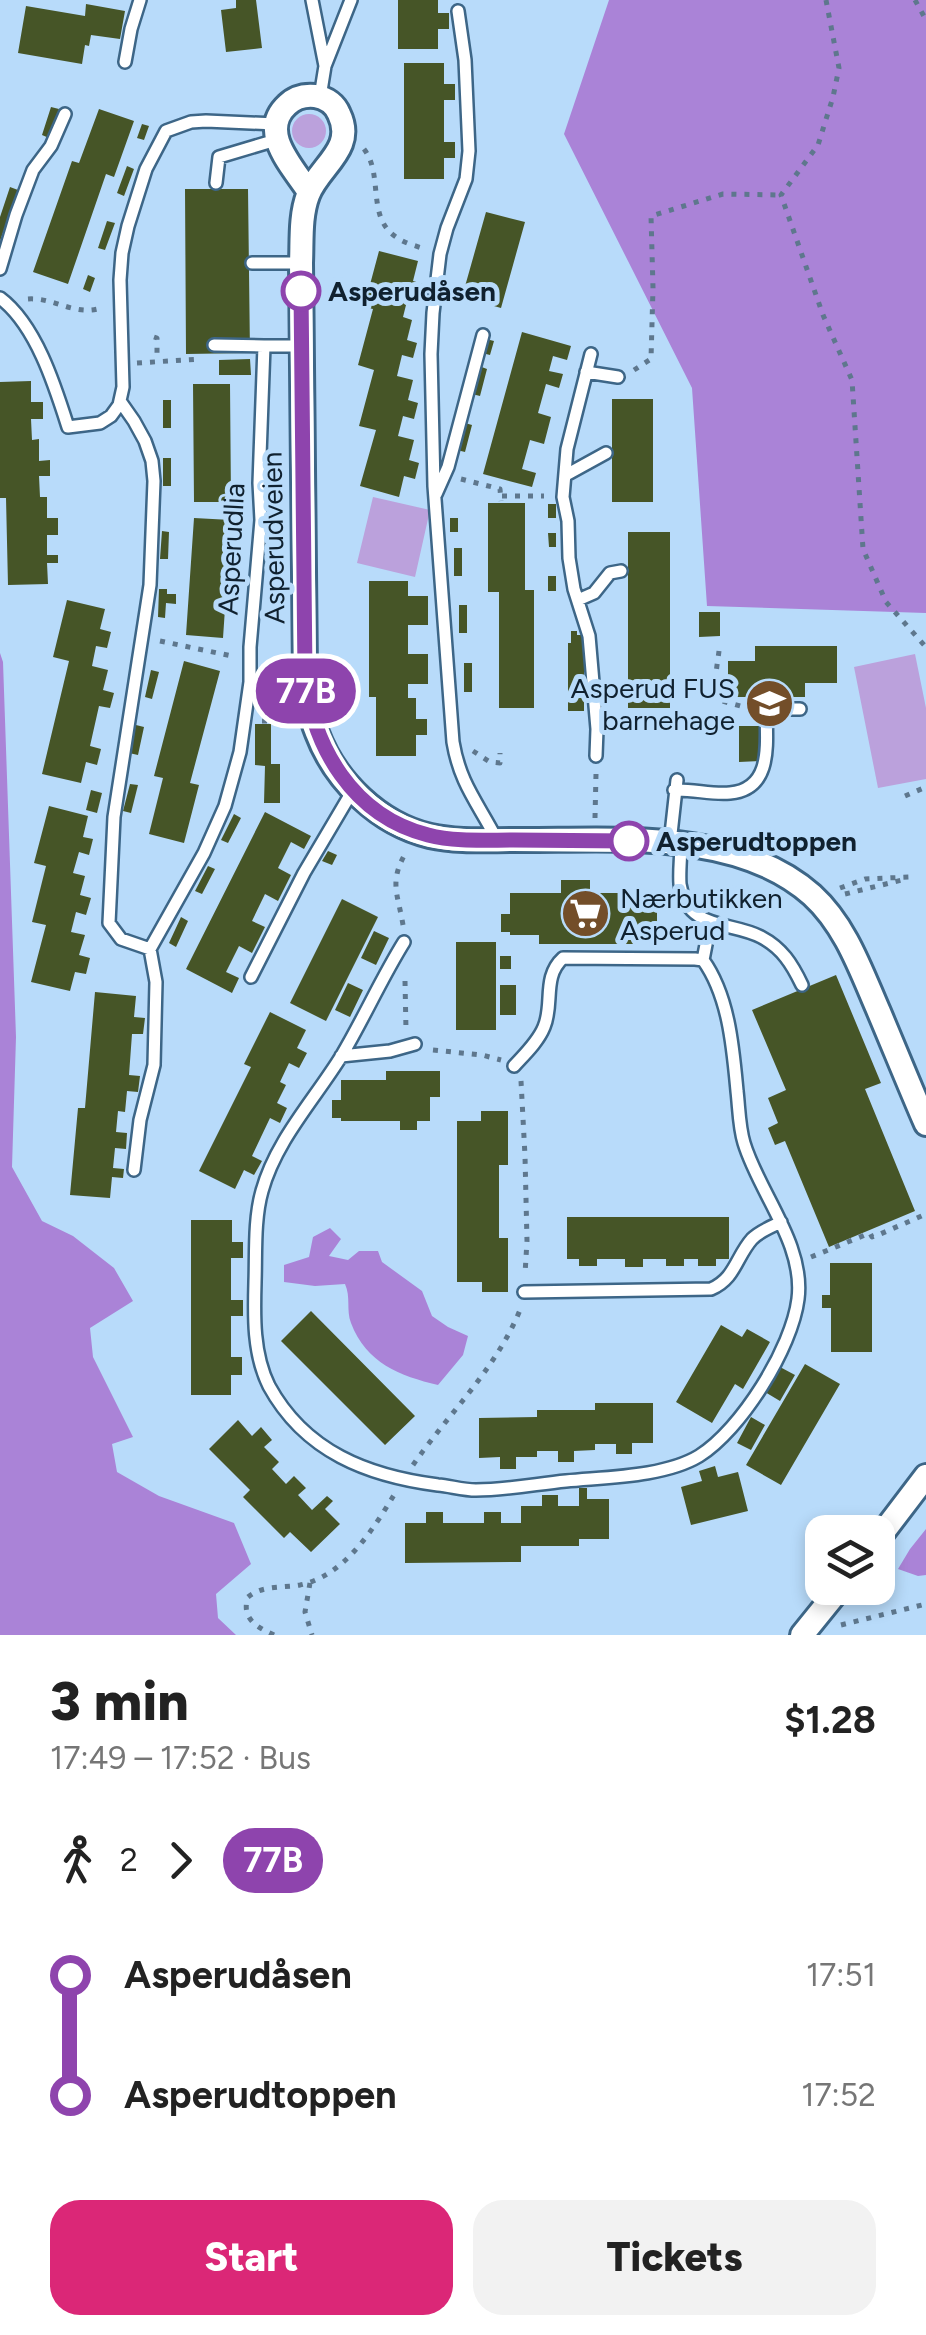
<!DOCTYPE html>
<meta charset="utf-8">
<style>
body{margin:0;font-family:Figtree,sans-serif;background:#f2f2f2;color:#222;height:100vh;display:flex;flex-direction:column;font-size:38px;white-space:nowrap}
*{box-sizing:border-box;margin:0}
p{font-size:32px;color:#767676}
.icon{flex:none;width:55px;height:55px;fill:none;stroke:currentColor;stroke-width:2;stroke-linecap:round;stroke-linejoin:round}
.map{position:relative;height:1635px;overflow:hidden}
.panel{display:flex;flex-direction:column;background:#fff;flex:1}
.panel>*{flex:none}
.badge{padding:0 20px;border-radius:32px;font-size:35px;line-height:65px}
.controls{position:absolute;left:805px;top:1515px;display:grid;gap:20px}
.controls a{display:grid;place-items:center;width:90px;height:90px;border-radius:20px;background:#fff;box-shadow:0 5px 15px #0003;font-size:50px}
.map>.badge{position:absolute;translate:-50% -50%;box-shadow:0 0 0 5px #fff}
.legs{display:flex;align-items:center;gap:15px;height:110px;padding:0 50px;font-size:32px}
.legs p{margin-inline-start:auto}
.summary{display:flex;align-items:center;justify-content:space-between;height:170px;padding:0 50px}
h1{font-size:55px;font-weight:800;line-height:75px}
.action{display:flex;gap:20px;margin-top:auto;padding:20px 50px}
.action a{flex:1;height:115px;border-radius:30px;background:#db2777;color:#fff;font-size:40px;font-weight:800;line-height:115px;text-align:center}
.action a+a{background:#f2f2f2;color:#222}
ul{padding:0 50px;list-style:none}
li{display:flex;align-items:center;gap:35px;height:120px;font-size:38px}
li i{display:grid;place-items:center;width:15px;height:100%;margin:0 12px;background:currentColor}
li i::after{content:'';width:25px;height:25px;margin:-12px;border:8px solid;border-radius:50%;background:#fff}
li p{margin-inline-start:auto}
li:first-child i{background:linear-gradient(#0000 50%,currentColor 0)}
li:last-child i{background:linear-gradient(currentColor 50%,#0000 0)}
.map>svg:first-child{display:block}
.green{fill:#bba1dc}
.forest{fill:#aa83d7}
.building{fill:#465527}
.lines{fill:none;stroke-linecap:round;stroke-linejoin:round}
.lane-casing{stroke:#3d6687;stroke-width:16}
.street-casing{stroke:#3d6687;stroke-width:28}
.path{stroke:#5e778d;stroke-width:5;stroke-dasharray:5 8;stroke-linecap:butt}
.lane{stroke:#fff;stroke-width:11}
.street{stroke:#fff;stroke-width:22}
.line-1-casing{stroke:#fff;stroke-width:22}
.line-1{stroke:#8e44ad;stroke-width:15}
.stop-1-dot{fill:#fff;stroke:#8e44ad;stroke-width:5}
.labels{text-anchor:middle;stroke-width:10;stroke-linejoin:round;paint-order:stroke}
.stop-label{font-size:28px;font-weight:bold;fill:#10212f;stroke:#b8dbfa;text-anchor:start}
.street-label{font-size:28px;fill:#10212f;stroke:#b8dbfa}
.poi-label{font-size:28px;fill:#10212f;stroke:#b8dbfa;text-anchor:end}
</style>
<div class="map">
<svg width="926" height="1635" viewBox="0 0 926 1635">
<rect width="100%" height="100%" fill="#b8dbfa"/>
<path class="green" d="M292 131a17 17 0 1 1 34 0a17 17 0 1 1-34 0Z
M373,497L430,510L415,577L357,563Z
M915,654L926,708V779L878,788L854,667Z"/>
<path class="forest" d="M609,0H926V613L707,606L692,388L564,134Z
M0,653L3,662L16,1037L12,1167L42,1221L73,1236L114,1268L133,1301L90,1328L93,1357L133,1437L112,1444L117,1472L159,1496L234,1523L251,1564L216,1594L218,1618L236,1635H0Z
M330,1228L341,1239L329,1256L348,1260L359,1251H378L382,1262L422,1291L432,1316L448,1327L468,1336L463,1355L438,1385C400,1376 366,1363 351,1323C346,1310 351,1297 345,1284L315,1286L284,1282V1265L309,1257L313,1237Z
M926,1529V1575L918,1576L898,1569L910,1549Z"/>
<path class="building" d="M236,0H256L262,48L226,52L221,10L236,8Z
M398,0H438V13H449V29H438V49H398Z
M86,4L125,11L120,39L91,35L89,46L85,45L82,64L18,53L26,6L85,16Z
M404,63H444V84H455V100H444V142H455V158H444V179H404Z
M51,107L59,109L49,138L42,135Z
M99,109L134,121L114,177L106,174L68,284L33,272L72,161L79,163Z
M142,124L149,126L144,140L137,138Z
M127,166L134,169L124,196L117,193Z
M10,187L18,190L0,241V217Z
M185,189H248L250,353L186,354Z
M486,212L525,222L501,308L462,297Z
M107,221L115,223L105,250L98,248Z
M379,251L418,261L413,281L423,284L419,300L408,297L403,317L412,320L407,340L417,343L413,358L402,355L397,376L413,380L408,400L418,403L414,419L403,416L398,436L414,440L409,460L419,463L415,479L404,476L399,497L360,486L376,430L359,426L374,370L358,365L373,309L364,307Z
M88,275L95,278L90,292L83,289Z
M522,332L571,346L567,360L553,356L549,371L563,374L559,388L546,384L538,413L551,417L544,444L530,440L522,469L536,473L532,487L483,474Z
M486,339L494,341L490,355L482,353Z
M250,359L251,375H219V360Z
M479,366L487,369L480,396L472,394Z
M31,381V402H43V419H31L32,440L39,439V461L50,460V476H39L40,497H47V518H58V535H47V555H58V563H47L48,584L8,585L6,498H0V382Z
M193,384H230L231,502H194Z
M612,399H653V502H612Z
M163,400H171V428H163Z
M465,423L472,425L465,452L457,450Z
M163,458H171V486H163Z
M488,503H525V590H534V708H499V592H488Z
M548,504H556V518H548Z
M194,518L231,520L223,638L186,635Z
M450,518H458V532H450Z
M162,531L169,532L168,559H160Z
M628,532H670V708H628Z
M548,533H556V547H549Z
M454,548H462V576H454Z
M548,576H556V591H548Z
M369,581H408V596H428V625H408V654H428V684H408V698H416V719H427V735H416V756H376V697H369Z
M159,589H167V594H176V604L166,603L165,618L158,617Z
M67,600L105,609L100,629L111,632L107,648L96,646L92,666L108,670L103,690L114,693L110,708L99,706L90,746L101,749L97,765L86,762L81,783L42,774L69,661L53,657Z
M459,605H467V633H459Z
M699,612H720V636L699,637Z
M571,631H577V635H583L584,643V711H568V643H571Z
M755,646H837V683H805V697H728V661H755Z
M184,661L220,671L190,783L199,785L184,843L149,834L163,778L154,776Z
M464,663H472V692H464Z
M151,670L159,672L152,699L145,697Z
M255,724H271V764H280V803H264L265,766L255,765Z
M136,725L144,727L138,755L129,753Z
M739,726H760V761L739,762Z
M130,784L138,785L131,813L123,811Z
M91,790L102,793L97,813L86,810Z
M49,806L88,816L83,837L93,839L89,855L79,852L73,873L85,876L80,895L91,898L86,915L76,912L71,932L85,935L79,955L90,958L86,974L75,972L70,991L31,982L46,925L32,922L46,866L34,863Z
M265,812L311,836L304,849L291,842L278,868L291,875L278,901L265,894L252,921L265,927L252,953L239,946L226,972L239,978L232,993L186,969Z
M234,814L241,818L228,843L221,840Z
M328,851L337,855L332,865L322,861Z
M208,866L215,869L202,894L195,891Z
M561,880H590V893H657V935H645V944H539V935H510V932H501V914H510V893H561Z
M342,899L378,917L326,1021L290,1003Z
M181,917L188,921L176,947L169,943Z
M374,931L389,938L376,965L361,958Z
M456,942H496V1030H456Z
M500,956H511V969H500Z
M836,975L881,1083L865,1089L915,1211L829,1247L785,1141L775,1145L768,1128L778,1123L768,1098L786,1090L752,1010Z
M348,983L363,990L350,1017L335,1010Z
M500,985H516V1015H500Z
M95,992L136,996L134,1017L145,1018L143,1034H132L129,1075L140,1076L138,1092L127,1091L125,1112L118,1111L116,1132L127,1133L126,1149L115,1148L113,1168L124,1169L123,1178L112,1177L110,1198L70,1195L78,1108H85Z
M270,1012L306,1030L297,1048L307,1053L299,1068L289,1063L280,1082L286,1085L277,1103L287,1108L280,1123L270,1118L252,1156L262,1161L254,1175L244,1170L235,1189L199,1171L251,1067L244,1064Z
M386,1071H440V1097H430V1121H417V1130H400V1121H341V1118H332V1100H341V1080H386Z
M481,1111H508V1165H499V1238H508V1292H482V1282H457V1121H481Z
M567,1217H729V1259H716V1266H698V1259H684V1266H666V1259H643V1267H625V1259H597V1266H579V1259H567Z
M191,1220H232V1242H243V1258H231V1300H243V1316H231V1357H242V1375H231V1395H191Z
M830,1263H872V1352H831V1308H822V1295H830Z
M311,1311L415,1416L385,1445L281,1341Z
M721,1325L742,1337L747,1329L770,1342L743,1389L735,1384L712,1423L676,1402Z
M805,1364L840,1384L781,1485L746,1465Z
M780,1367L795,1375L780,1401L765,1392Z
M595,1403H653V1443H632V1454H616V1444H595V1450L574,1451V1462H558V1451H537V1457H516V1469H500V1457L479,1458V1418L537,1417V1410H595Z
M751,1417L765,1425L751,1450L737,1443Z
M238,1420L252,1436L261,1427L272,1440L264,1447L279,1462L272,1469L286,1484L294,1476L306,1488L298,1495L312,1510L327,1496L333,1501L325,1509L340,1524L311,1552L290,1532L284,1538L243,1497L250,1490L209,1449Z
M715,1466L718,1477L738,1472L748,1511L691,1525L681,1487L702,1481L699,1471Z
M579,1488H587V1499H609V1539H579V1546H521V1562L405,1563V1523H426V1512H443V1523H484V1512H501V1523H521V1506H542V1495H558V1506H579Z"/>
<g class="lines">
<defs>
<path id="lane" d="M312,0L325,66L320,97
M458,11L465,60L469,151L466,179L447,228L440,254L433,313L431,354L434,486L453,742C460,784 478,803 497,840
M125,62L131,29L140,0
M325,66L351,0
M216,183L219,157L276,140
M252,263H301
M0,269L16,215L33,170L51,146L65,114
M0,298C36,325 55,386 68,427L100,423L111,416L119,405L123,387L120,280L122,253L128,226L146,169L166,131L191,122L206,121L276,124
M214,345L264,346
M591,354L567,449L563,497L568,521L569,558L574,589L589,636L597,729L596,756
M586,372L618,377
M120,401L134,421L145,441L152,461L154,481L150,585L114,817L109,923L121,939L150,949L204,853L225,806L240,752L250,682V647L261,520L259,483L264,346H301
M566,475L606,453
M436,494L448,467L483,335
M578,600L594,593L610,573L621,571
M674,790C693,789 712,795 730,793C774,789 766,741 766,709H800
M670,843L677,780
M681,843C681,856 679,871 680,884C687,931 731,921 761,937C782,948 792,964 802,985
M404,942C381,979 364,1018 342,1055C315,1099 276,1140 262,1191C254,1219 256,1253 255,1282C254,1316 253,1354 269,1386C305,1452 368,1476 438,1485C450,1486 463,1490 476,1490C506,1490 536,1484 566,1481C606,1477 664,1477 699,1456C741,1430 792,1348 798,1299C805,1244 759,1193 744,1143C739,1127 739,1108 737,1091C733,1048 729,996 703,960L695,959L563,958C542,977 554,1004 544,1027C538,1042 524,1055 514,1066
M703,960L710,924
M251,977L304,873L353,790
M341,1056L390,1051L415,1044
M134,1170L140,1120L154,1065L156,982L150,949
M524,1292L711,1289C735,1279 736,1257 752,1239C760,1231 771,1227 781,1222"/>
<path id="street" d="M309,192C293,167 258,132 287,105C295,97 305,95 315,96C326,98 335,104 339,114C356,149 319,166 308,195C300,216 302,241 301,263L305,674C307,694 309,714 317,733C335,781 379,824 430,836C457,842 486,840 513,840C608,841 736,827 812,895C846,926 861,971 879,1012C895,1050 910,1087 926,1124
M878,1539L926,1476
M802,1635L840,1588"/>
</defs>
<use href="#lane" class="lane-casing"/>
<use href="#street" class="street-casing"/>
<path class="path" d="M826,0L839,68L833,97L818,145L781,195L823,315L852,380L863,549L886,602L925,646L926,650
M915,0L926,20
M364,149C384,175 366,217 396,237C404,243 416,246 425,249
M28,299C55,297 76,318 104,307
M154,337L157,338V360
M137,363L201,359
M634,370L651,359L653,288L651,216L723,194L781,195
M461,479L500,489L501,501
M502,496H544
M160,641L232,656
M719,651C717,668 712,685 722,701L748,708
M262,721H291
M473,751L490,762L500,763V753
M905,796L926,787
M595,818L596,774
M840,888L865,879L910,877
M845,894L902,880
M403,925C398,894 389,883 405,854
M405,981L406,1030
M433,1050L482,1055L501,1060
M521,1081L525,1156L527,1241L525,1274
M811,1257L870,1233L872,1237L878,1235L926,1214
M413,1465C449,1413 496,1369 520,1310
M310,1583L305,1612L312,1635
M841,1625L926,1604
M274,1635C256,1627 241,1618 248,1597C262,1585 283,1588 300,1585C344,1576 372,1531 394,1495"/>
<use href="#lane" class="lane"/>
<use href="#street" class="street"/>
</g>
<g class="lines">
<defs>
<path id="line-1" d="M301,291L305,674C312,747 353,816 428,835C454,842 485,840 513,840C551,840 590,841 629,841"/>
</defs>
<use href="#line-1" class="line-1-casing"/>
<use href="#line-1" class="line-1"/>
</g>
<defs>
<symbol id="school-disc" viewBox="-11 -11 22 22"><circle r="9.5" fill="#734e29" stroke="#b8dbfa"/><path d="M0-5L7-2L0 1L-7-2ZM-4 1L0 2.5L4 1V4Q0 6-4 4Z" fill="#fff"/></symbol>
<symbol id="supermarket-disc" viewBox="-11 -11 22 22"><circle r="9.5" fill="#734e29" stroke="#b8dbfa"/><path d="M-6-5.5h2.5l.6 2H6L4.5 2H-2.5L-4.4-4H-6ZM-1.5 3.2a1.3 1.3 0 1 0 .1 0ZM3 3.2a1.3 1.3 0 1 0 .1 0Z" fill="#fff"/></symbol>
</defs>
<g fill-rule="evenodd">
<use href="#school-disc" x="742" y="676" width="55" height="55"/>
<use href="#supermarket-disc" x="558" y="886" width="55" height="55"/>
</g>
<g class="stop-1-dot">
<circle cx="301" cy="291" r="18"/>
<circle cx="629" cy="841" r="18"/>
</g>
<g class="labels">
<g class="stop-label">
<text x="328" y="301">Asperudåsen</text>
<text x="656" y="851">Asperudtoppen</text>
</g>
<g class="street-label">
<text transform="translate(273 538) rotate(-91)" y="10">Asperudveien</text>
<text transform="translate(231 549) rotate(-87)" y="10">Asperudlia</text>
</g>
<g class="poi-label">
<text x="735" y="698">Asperud FUS<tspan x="735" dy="32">barnehage</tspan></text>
<text x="620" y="908" text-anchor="start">Nærbutikken<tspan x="620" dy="32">Asperud</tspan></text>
</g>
</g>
</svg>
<div class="controls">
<a><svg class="icon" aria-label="layers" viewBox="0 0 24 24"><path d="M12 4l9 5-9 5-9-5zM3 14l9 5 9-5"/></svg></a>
</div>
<b class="badge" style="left:306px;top:691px;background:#8e44ad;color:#fff">77B</b>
</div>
<section class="panel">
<div class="summary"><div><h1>3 min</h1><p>17:49 – 17:52 · Bus</p></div><b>$1.28</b></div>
<div class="legs"><svg class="icon" aria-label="walk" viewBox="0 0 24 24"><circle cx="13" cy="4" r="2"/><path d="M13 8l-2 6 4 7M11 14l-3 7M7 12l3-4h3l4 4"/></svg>2<svg class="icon" aria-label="forward" viewBox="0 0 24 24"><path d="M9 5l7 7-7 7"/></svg><b class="badge" style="background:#8e44ad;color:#fff">77B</b></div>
<ul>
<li><i style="color:#8e44ad"></i><b>Asperudåsen</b><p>17:51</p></li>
<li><i style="color:#8e44ad"></i><b>Asperudtoppen</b><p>17:52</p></li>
</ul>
<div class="action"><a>Start</a><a>Tickets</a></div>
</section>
